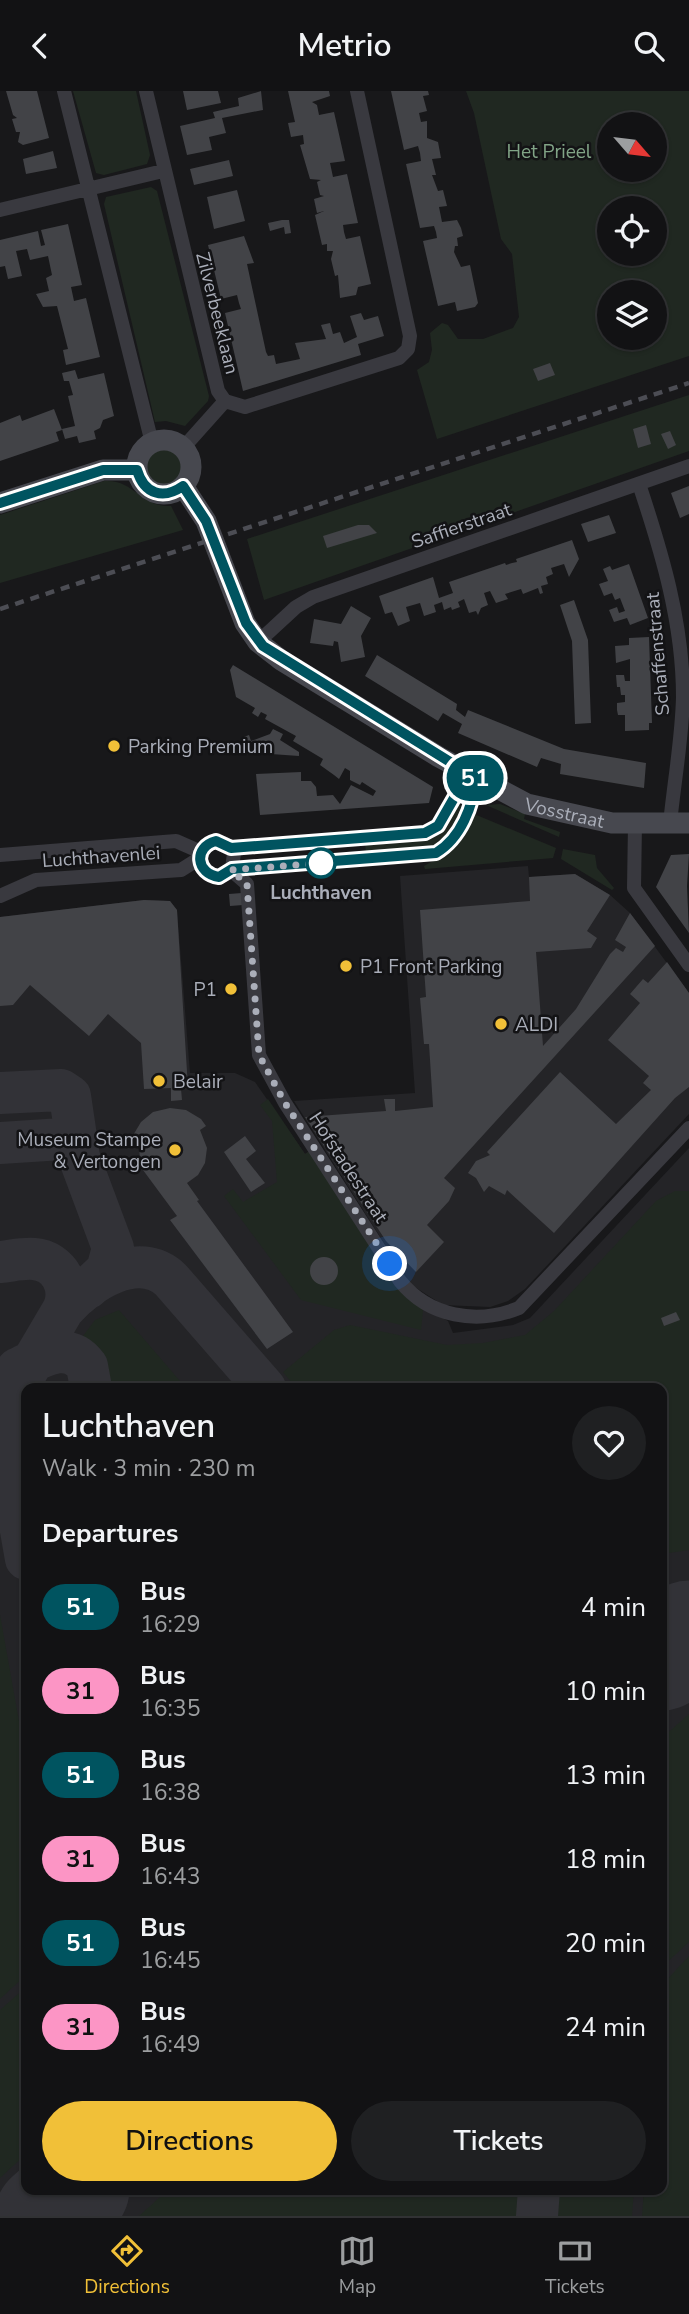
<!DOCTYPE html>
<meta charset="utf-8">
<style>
body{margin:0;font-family:"Nunito Sans",sans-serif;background:#1f2022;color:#f1f3f6;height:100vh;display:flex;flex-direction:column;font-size:26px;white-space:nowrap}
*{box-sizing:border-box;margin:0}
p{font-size:23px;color:#9c9ea0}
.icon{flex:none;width:38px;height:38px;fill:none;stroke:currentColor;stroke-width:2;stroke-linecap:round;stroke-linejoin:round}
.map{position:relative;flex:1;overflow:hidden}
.drawer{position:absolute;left:21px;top:1292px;width:646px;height:812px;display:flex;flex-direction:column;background:#121214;border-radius:14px;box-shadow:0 2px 5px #0004,0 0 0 2px #313234}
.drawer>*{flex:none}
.badge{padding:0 14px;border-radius:23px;font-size:24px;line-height:46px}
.needle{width:46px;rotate:118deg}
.controls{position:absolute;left:597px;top:21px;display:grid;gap:14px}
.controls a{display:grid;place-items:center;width:70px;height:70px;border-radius:50%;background:#121214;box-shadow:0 2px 5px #0004,0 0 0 2px #313234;font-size:35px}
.you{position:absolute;width:35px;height:35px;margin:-18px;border:5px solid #fff;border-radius:50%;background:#1a73e8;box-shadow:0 0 0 10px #1a73e833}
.map>.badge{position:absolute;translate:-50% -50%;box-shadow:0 0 0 4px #fff}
h2{padding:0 21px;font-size:26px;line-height:63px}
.round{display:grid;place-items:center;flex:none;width:74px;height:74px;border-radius:37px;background:#1f2022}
.headline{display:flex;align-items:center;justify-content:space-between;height:119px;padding:0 21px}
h1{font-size:33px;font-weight:600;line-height:52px}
.cta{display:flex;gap:14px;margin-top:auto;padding:14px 21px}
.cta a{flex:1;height:80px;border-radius:42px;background:#f1c038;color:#111;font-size:28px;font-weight:600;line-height:80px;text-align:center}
.cta a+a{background:#1f2022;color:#f1f3f6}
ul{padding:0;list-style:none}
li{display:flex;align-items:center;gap:21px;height:84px;padding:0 21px}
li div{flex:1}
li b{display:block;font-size:26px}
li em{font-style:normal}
li .badge{min-width:77px;font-weight:700;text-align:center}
header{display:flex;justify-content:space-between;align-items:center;height:91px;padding:0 21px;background:#121214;font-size:32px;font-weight:600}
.tabs{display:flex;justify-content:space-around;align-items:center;height:98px;border-top:2px solid #313234;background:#121214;font-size:19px;color:#9c9ea0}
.tabs a{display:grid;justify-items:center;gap:4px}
.tabs .on{color:#f1c038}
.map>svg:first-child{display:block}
.built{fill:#242427}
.green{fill:#202821;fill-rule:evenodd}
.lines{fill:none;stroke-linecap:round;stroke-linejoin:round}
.taxiway{stroke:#323237;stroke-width:42}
.runway{stroke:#323237;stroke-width:105}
.building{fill:#424347}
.street{stroke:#39393f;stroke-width:14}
.secondary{stroke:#47484f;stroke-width:21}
.rail{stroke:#4c4d54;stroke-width:4.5;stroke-dasharray:9 7;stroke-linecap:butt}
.line-casing{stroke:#fff;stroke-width:16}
.line{stroke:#005460;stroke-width:10}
.walk{stroke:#aaaeb9;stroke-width:7;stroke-dasharray:0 12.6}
.poi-dot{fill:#f1c038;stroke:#131315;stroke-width:2.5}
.stop-dot{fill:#fff;stroke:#005460;stroke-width:3.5}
.labels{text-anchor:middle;stroke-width:5;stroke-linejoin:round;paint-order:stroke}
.park-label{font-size:19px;fill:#81a486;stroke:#131315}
.street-label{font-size:19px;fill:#aaaeb9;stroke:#131315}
.poi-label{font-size:19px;fill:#aaaeb9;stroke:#131315;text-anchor:start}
.stop-label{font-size:19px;font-weight:bold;fill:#aaaeb9;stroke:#131315}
</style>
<header><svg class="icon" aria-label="back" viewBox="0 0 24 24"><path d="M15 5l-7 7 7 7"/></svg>Metrio<svg class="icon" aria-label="search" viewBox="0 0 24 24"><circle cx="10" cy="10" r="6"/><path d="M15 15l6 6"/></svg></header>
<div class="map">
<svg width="689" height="2125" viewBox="0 0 689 2125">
<rect width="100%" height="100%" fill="#18181a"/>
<path class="built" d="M528,775L529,786L575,783L610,804L630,822L689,902V1023L525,1198L508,1210L490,1216L443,1214L410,1193L294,1010L415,1002L400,785Z
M144,809L170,810L177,819L190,982H235L255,991L305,1063L310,1060L414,1212L448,1230L453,1242L513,1234L530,1227L689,1057V2025L662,2050V1297H26V2098H644L643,2125H0V826Z"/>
<path class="green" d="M73,0H136L150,64L147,73L104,84L96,82Z
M466,0H689V265L437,348L417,279L429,271L432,259L430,242L442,232L448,234L458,248H483L513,237L519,226L512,163L501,148L474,22ZM609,33H654V79H609ZM609,117H654V163H609ZM609,201H654V247H609Z
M151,96L157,100L209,305L208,310L185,335L166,330L155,331L104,113L106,106Z
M689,304V360L264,509L247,448Z
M146 377a18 18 0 1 1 36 0a18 18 0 1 1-36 0Z
M104,390C135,388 139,416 171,415L183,439L0,492V424Z
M458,713L463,716L447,745L436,755L366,762L365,752L438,744Z
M500,713L525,723L524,728L560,741L559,746L486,714Z
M474,723L556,757L553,767L425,778L424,775L452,759Z
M563,758L595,764L597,777L614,797L612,799L561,768Z
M268,1008L305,1063L310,1060L414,1212L423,1219L421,1239L301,1209L224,1105L233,1098L243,1111L277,1091L272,1030L260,1014Z
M675,1100H689V1459L662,1463V1297H296L283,1281L334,1239L350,1234L447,1254L483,1252L525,1244L554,1220L656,1110Z
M119,1219L186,1297H111L83,1245L95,1229Z
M0,1524L26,1669V1884L0,1908Z
M689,1623V1851L662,1876V1647Z
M689,1865V2125H642L644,2098H662V1894Z
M26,1896V2063L0,2087V1919Z
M169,2098H523L520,2125H139Z
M555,2098H634L632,2125H552Z"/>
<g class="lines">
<path class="taxiway" d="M0,1002L61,999L70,1005L79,1066L113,1157L107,1179L88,1197
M0,1052L62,1048L73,1053L79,1066
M0,1171C11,1170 23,1167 34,1168C60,1170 73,1197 63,1219L1,1324
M63,1219C88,1190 139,1158 171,1189L265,1297
M17,1278C40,1267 67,1248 87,1275L91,1297
M0,1321L26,1468
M69,2105L73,2098
M537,2125L539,2098"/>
<path class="runway" d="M662,1567L689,1542
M47,2125L77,2098"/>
</g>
<path class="building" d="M6,0H37L49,47L23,54L18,51L20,41H16L12,28L17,27L13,24Z
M183,0H218L221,12L187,19Z
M261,0L263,19L222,27L226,42L209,46L212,59L187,64L180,35L215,27L213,21L239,15L238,7Z
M288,0H329L330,5L312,11L317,14L319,24L334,21L345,70L330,72L333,86L347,83L358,132L343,134L344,141L346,148L360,145L371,193L358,196L356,204L340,207L338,184L335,185L331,168L333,160H327V153L322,154L315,124L324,120L317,122L314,108L324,105L320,104L317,91L321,89L310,88L300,54L304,53L303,44L291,46L288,32L295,31Z
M391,0H428L429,4L423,5L427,20L419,22L421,31L427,30V47L438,51L441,67L432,68L436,84H432L438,100L443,99L447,115L439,116L442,131L457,129L461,137L463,145L457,147L458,155H455L454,161L461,176L470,174L478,212L475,216L457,220L455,211L438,215L423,150L437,147L436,141L434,135L420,137L406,73L421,70L420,62L418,55L404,59Z
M53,60L57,77L26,83L23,68Z
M229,69L233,85L194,94L190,78Z
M237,99L245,130L214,138L207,106Z
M282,129H289L291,142L285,143L284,136L270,140L268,132Z
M68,133L82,194L71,196L74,210L86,207L100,266L66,274L63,259L68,258L57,215L43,216L36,203L49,200L46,187L52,184L48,165L30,169L27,158L16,160L22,185L8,188L5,175L0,176V149L38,140L41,155L45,154L41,139Z
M244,145L254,172L247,173L266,261L268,265L274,264L276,273L300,268L295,252L326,248L321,234L330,232L333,243L340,241L344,252L357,246L350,225L361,222L364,229L378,225L384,245L358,253L361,264L243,300L225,222L241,218L239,212L237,204L221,208L208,154Z
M550,272L555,284L538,290L533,278Z
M75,279L78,288L104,282L114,325L103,329L100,337L94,340L96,348L79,352L77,345L65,348L62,338L75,335L68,305L73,304L69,290H64L62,282Z
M54,318L62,339L56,341L59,350L0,370V332L20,324L22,330Z
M646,334L651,353L638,357L633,338Z
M670,340L676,354L668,358L661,343Z
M689,395V423L680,427L671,402Z
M609,424L616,442L588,451L581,433Z
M358,434H369L377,442L327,457L323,445Z
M572,449L579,468L569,486L564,473L551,477L553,483L546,486L548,493L541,495L543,502L540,503L538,497L523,503L521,498L505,503L508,508L496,512L490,500L484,502L488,514L481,517L478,524L476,520L469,522L464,508L458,511L460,516L452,519L451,516L444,519L442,511L434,514L436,521L424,525L420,512L406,516L410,530L398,535L392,521L385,523L379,505L433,486L439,507L453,502L449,491L505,472L506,474L512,472L517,471L516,468Z
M629,473L648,527L630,534L627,527L614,531L609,519L617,516L619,522L625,520L620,507L615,509L612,502L604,505L599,493L608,490L603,478L610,475L612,479Z
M574,509L588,549L591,632L575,633L572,550L560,514Z
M351,515L371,527L361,545L365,566L341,571L338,551L334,550L333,555L310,552L314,528L341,533Z
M649,546L652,632H649V639L625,640V624H618L617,619V612L625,611V604H621L620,596H617L616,584H624L625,590H630V568L616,572L615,555L629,554V547Z
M377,564L457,613L456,619L465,626L468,619L564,658L646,672L644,697L560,683L561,673L541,667L537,676L458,642L462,633L443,622L438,630L365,585Z
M233,574L433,696L429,712L260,724L256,683L301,681V690H311L316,696L317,705L333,704L340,713L351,694L373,705L376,700L362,691L360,694L350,689V680L345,677L339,688L334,684L320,674L323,668L293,650L296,645L265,628L267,624L261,621L258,626L252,622L255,617L236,606L230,579Z
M273,638L283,643L280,649L299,661V665L271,663V655L245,664L241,647L249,644L251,650L270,643Z
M689,763L687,795L689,842L656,796L671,764Z
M575,783L610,804L587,840L597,847L591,857L536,861L543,955L576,918L610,863L616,857L623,861L626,856L615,849L630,822L655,855L444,1087L455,1097L449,1110L427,1134L444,1151L416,1181L386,1150L305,1026L386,1020L384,1008H395V1020L433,1016L429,953H424L420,907L426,906L420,819L530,810L529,786Z
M242,802L243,814L230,815L229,803Z
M144,809L170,810L177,819L188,997L181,998L182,1009L171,1010V997L144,998L141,952L108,923L89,945L30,894L13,914L0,915V826Z
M667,871L689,902V996L675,1007L554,1142L507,1099L505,1104L489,1095L484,1101L476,1087L468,1082L476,1070L490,1064L487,1061L560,981L616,1033L651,999L643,992L649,985L608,949L640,912L630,903L643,888L648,892Z
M170,1017L186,1019L201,1028L206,1035L200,1039L207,1057L205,1072L198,1084L187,1092L199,1109L197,1110L293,1241L267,1258L170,1129L177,1125L140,1075L139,1048L132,1046L141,1031L153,1021Z
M245,1045L256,1060L246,1068L265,1092L251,1101L224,1061Z
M310 1180a14 14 0 1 1 28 0a14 14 0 1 1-28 0Z
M676,1221L680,1229L664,1235L661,1227Z"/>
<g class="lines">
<path class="street" d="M64,0L152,352
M146,0L218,300L225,310
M0,119L163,80
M225,310L245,316L399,267L408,258L410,245L357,0
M183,357L225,310
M639,393C662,462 683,532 683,606C682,649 674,691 670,733
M258,551L296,516L313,506L689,375
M635,733L634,797L689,874
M231,757L425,742L438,735L458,700L476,687
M0,764L176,750L201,761
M200,767L204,780C214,788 224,787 232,778
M232,778L436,762C461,747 473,714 476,687
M231,779L247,793L259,964L285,1012L400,1190C429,1226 477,1234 519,1217L689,1037
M0,805L36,789L181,779L200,767L205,755C216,748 227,750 234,762L232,778"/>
<g class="secondary">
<circle cx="164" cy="376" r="27"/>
<path id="s1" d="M183,395L206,430L245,532L258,551L281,569L439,666L527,713L612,732H689"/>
<path d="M0,412L103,379H137"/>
</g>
<path class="rail" d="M0,518L689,292"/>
</g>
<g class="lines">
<defs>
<path id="line" d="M0,412L103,379H137C144,403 163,409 183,395L206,430L246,532L263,555L476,687C473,715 461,747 436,762L232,778L219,786C196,783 193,756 216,750L231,757L425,742L438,735L458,700"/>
</defs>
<use href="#line" class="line-casing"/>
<use href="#line" class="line"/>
<path class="walk" d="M321,772L231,779L247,793L259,964L285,1012L390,1173"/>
</g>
<g class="poi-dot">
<circle cx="114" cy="655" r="7"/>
<circle cx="346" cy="875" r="7"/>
<circle cx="231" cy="898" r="7"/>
<circle cx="501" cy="933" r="7"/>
<circle cx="159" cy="990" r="7"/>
<circle cx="175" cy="1059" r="7"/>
</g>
<circle class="stop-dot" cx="321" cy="772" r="14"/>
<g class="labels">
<g class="park-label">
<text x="549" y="67">Het Prieel</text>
</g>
<g class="street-label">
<text transform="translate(218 222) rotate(76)" y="7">Zilverbeeklaan</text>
<text transform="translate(461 434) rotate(-19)" y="7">Saffierstraat</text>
<text transform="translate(657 563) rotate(-95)" y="7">Schaffenstraat</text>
<text dy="7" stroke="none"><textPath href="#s1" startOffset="527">Vosstraat</textPath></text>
<text transform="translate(101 765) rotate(-4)" y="7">Luchthavenlei</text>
<text transform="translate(349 1076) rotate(57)" y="7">Hofstadestraat</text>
</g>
<g class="poi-label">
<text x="128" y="662">Parking Premium</text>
<text x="360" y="882">P1 Front Parking</text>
<text x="217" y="905" text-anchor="end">P1</text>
<text x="515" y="940">ALDI</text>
<text x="173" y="997">Belair</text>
<text x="161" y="1055" text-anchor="end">Museum Stampe<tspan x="161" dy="22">&amp; Vertongen</tspan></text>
</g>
<g class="stop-label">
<text x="321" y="808">Luchthaven</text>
</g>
</g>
</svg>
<div class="controls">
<a><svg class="needle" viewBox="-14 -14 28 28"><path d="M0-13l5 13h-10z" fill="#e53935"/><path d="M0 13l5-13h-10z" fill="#9c9ea0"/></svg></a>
<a><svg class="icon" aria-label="locate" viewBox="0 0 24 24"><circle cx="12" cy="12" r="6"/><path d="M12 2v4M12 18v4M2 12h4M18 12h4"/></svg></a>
<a><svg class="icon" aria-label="layers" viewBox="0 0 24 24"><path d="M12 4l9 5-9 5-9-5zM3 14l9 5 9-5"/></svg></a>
</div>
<div class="you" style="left:390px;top:1173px"></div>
<b class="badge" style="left:475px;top:687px;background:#005460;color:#fff">51</b>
<section class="drawer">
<div class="headline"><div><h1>Luchthaven</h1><p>Walk · 3 min · 230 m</p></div><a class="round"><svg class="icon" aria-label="heart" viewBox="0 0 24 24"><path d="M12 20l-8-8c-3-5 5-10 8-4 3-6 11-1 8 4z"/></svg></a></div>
<h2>Departures</h2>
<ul>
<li><span class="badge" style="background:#005460;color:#fff">51</span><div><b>Bus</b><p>16:29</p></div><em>4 min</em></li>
<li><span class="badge" style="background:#fc95c5;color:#111">31</span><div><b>Bus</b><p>16:35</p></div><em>10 min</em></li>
<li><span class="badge" style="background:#005460;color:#fff">51</span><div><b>Bus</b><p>16:38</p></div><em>13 min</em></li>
<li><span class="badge" style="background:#fc95c5;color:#111">31</span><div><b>Bus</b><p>16:43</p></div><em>18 min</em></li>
<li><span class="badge" style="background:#005460;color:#fff">51</span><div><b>Bus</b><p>16:45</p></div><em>20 min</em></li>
<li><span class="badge" style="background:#fc95c5;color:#111">31</span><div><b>Bus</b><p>16:49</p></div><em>24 min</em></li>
</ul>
<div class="cta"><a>Directions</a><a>Tickets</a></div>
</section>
</div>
<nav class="tabs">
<a class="on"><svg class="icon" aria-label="directions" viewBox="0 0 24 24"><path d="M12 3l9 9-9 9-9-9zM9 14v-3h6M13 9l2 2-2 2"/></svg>Directions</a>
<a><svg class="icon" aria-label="map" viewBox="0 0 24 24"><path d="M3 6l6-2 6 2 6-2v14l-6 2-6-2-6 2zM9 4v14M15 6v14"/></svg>Map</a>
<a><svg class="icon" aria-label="tickets" viewBox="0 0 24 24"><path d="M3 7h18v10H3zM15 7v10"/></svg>Tickets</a>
</nav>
